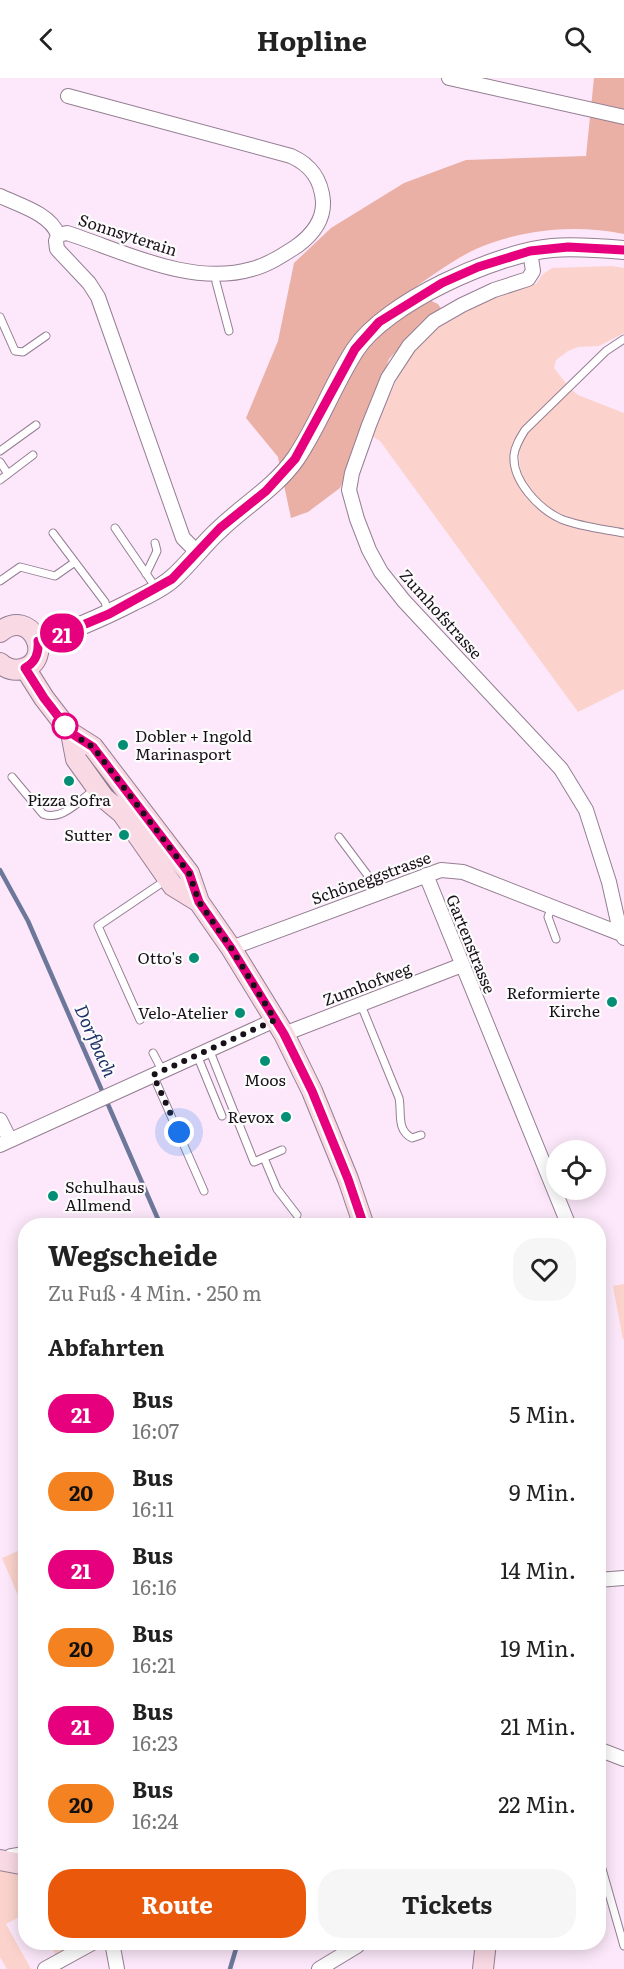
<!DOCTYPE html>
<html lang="de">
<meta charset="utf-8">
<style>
body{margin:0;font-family:Literata,serif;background:#f6f6f6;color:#222;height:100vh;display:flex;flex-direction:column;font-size:22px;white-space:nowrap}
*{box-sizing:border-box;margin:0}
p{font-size:20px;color:#767676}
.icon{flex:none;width:33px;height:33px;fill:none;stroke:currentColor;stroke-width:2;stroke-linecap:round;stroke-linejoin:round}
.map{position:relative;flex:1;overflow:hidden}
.drawer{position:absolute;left:18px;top:1140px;width:588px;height:732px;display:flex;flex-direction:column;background:#fff;border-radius:24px;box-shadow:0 3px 15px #0003}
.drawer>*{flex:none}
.badge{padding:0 12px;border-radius:20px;font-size:21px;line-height:39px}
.fabs{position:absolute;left:546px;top:1062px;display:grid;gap:12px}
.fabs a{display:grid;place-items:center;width:60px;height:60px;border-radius:50%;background:#fff;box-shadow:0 3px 15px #0003;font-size:30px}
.you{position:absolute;width:30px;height:30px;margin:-15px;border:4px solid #fff;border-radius:50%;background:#1a73e8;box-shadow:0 0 0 9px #1a73e833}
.map>.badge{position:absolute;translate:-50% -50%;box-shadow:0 0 0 3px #fff}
h2{padding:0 30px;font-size:22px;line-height:54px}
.round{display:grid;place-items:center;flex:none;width:63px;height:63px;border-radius:24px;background:#f6f6f6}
.summary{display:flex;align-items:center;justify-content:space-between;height:102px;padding:0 30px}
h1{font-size:28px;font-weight:700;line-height:45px}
.button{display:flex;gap:12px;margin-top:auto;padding:12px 30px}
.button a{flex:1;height:69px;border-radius:24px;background:#ea580c;color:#fff;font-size:24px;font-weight:700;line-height:69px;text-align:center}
.button a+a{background:#f6f6f6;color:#222}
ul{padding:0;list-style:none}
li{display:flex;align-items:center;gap:18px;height:78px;padding:0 30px}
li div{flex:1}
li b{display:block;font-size:22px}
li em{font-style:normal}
li .badge{min-width:66px;font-weight:700;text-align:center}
header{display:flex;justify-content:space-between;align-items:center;height:78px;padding:0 30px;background:#fff;font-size:27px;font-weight:700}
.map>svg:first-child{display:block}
.green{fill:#fbd3cc}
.forest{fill:#eab0a5}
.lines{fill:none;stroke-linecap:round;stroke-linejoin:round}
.stream{stroke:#6c779a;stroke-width:4.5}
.service-casing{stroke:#957e93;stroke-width:9}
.minor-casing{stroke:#957e93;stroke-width:16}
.tertiary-casing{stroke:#957e93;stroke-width:20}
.secondary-casing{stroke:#957e93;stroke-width:22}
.service{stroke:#fff;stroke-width:7}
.minor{stroke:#fff;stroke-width:14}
.tertiary{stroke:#fff;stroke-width:18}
.secondary{stroke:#f9d9e4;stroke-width:20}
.line-casing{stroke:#fff;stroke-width:14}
.line{stroke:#e6007e;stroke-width:9}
.walk{stroke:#191119;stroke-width:6;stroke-dasharray:0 10.8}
.stop-dot{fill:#fff;stroke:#e6007e;stroke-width:3}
.poi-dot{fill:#048e75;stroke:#fcfcfc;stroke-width:2}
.labels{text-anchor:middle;stroke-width:4.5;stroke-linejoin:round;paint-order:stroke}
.street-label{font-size:16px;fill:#191119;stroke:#fcfcfc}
.poi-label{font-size:16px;fill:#191119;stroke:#fcfcfc;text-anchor:end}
.water-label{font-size:18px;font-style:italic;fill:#1f3169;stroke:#fcfcfc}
</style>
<header><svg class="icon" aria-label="back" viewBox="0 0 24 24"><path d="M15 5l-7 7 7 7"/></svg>Hopline<svg class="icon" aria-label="search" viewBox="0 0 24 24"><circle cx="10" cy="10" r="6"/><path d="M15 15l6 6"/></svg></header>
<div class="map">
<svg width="624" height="1891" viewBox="0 0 624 1891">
<rect width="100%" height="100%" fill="#fce8fa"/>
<path class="green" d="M612,188L624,190V255L599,268L578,269L568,273L556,282L554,290L568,308L519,356L514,390L547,436L624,458V611L578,634L380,363L370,357L408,278L429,255L480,225L505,214L536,206L542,197L552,190Z
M572,312L578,317L624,335V452C584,444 535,439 521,393C518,382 519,367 525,357C537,340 557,326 572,312Z
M624,1206V1261L623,1262L613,1208Z
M25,1470V1520L20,1522L2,1480Z
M0,1793L25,1798V1836L6,1846L31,1891H7L0,1879Z
M49,1865H83L57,1879Z"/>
<path class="forest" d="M594,0H624V156C575,146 522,151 476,171C453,182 431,198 410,213L438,226L442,232L423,245L389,281L359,369L340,410L308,434L291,440L278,379L246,340L278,263L294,185L331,150L404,105L466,82L586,78Z"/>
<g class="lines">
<path class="stream" d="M0,792L28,843L161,1148
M230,1891L238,1864"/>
<defs>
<path id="service" d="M216,195V204L229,253
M0,239L15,273L23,274L46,258
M624,261L606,273L525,352C520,360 515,368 514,377C512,403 539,431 561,441C581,449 603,451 624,455
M0,373L36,347
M0,384L8,396
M0,402L33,377
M115,450L156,510
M53,455L105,524L108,534
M146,496L157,473L155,465
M0,503L20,489L55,498L75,484
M12,699L43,736C63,744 81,720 97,710
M339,759L369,799L377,814
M552,828L548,839L556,861
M361,927L399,1020C402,1034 396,1052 412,1060L421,1057
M140,942L98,848L166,802
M209,971L254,1084L282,1072
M153,975L162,992
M197,977L222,1038
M153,997L204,1113
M264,1080L277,1111L297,1137
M598,1777L624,1868
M7,1780L9,1775L26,1772"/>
<path id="minor" d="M449,0L624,39
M68,18L291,78C311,87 321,101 323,123C324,143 312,157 297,168C283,177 268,187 252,191C191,209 123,173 67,155L58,157L56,163L57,171L89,205L98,219L183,460L197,474
M0,118C19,127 51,136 58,157
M530,173L533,193L528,201L494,212L462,227L434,243L409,268L388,300L369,347L352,395L349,412L357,441L369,472L381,494L404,523L561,691L586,732L609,804L618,844L624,860
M426,797L569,1148
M231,870L441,792L463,794L624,857
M284,956L462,887
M0,1042L10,1062
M0,1067L275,942
M598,1502L624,1500
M598,1671L624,1681
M112,1864L117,1891
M45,1891L94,1864
M319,1891L357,1868V1864"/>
<path id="tertiary" d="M38,563C71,553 103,539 134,523C147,517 162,510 173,500C190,485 203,466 220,451C245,427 276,409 296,380C319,346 333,306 355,272C385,225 496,175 552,170C576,168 600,170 624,172"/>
<path id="secondary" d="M0,554C31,528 56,582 22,591C14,593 7,591 0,585
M25,590L44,620L71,655L93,669L189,795L199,824L231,870L284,956L312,1013L348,1101L364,1148
M71,655L76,681L104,720L122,735L173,808L199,824
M0,1782L26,1787
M483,1891L486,1864"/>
</defs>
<use href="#service" class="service-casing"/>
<use href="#minor" class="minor-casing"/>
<use href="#tertiary" class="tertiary-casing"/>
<use href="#secondary" class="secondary-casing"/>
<use href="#service" class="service"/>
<use href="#minor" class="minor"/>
<use href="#tertiary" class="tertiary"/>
<use href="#secondary" class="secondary"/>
</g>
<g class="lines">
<defs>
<path id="line" d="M364,1148L348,1101L312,1013L284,956L231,870L199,824L189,795L93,669L71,655L44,620L25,590C36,584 39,575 38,563L59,557L109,536L172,501L220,450L266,413L295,381L355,271L379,244L442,205L478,189L530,173L568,169L624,172"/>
</defs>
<use href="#line" class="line-casing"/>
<use href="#line" class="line"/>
<path class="walk" d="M65,648L71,655L93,669L189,795L199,824L231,870L275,942L153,997L179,1054"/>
</g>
<circle class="stop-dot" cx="65" cy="648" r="12"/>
<g class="poi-dot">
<circle cx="123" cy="667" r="6"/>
<circle cx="69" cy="703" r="6"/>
<circle cx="124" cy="757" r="6"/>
<circle cx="194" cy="880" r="6"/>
<circle cx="612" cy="924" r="6"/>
<circle cx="240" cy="935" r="6"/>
<circle cx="265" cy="983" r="6"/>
<circle cx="286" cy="1039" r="6"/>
<circle cx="53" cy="1118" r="6"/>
</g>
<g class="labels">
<g class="street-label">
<text transform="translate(128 157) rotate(18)" y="6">Sonnsyterain</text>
<text transform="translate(441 536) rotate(48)" y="6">Zumhofstrasse</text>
<text transform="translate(371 800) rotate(-20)" y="6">Schöneggstrasse</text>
<text transform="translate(471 866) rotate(68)" y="6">Gartenstrasse</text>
<text transform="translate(367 906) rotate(-21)" y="6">Zumhofweg</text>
</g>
<g class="poi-label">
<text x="135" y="664" text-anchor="start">Dobler + Ingold<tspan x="135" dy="18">Marinasport</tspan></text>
<text x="69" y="728" text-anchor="middle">Pizza Sofra</text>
<text x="112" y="763">Sutter</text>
<text x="182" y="886">Otto's</text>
<text x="600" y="921">Reformierte<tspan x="600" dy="18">Kirche</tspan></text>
<text x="228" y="941">Velo-Atelier</text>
<text x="265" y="1008" text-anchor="middle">Moos</text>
<text x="274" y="1045">Revox</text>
<text x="65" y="1115" text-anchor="start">Schulhaus<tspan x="65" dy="18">Allmend</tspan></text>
</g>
<g class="water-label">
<text transform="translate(95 963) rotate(66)" y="6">Dorfbach</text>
</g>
</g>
</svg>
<div class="fabs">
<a><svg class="icon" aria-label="locate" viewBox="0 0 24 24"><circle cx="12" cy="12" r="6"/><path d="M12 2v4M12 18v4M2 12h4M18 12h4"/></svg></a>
</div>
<div class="you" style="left:179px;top:1054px"></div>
<b class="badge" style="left:62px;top:555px;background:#e6007e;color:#fff">21</b>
<section class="drawer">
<div class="summary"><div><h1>Wegscheide</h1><p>Zu Fuß · 4 Min. · 250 m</p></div><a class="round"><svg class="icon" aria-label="heart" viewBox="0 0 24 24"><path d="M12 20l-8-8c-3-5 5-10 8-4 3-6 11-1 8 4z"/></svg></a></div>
<h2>Abfahrten</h2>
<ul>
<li><span class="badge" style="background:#e6007e;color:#fff">21</span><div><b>Bus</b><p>16:07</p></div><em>5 Min.</em></li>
<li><span class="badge" style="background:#f58220;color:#111">20</span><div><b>Bus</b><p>16:11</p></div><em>9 Min.</em></li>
<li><span class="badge" style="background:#e6007e;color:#fff">21</span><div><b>Bus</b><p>16:16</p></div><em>14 Min.</em></li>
<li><span class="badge" style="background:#f58220;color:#111">20</span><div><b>Bus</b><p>16:21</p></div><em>19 Min.</em></li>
<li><span class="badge" style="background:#e6007e;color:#fff">21</span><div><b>Bus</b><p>16:23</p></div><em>21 Min.</em></li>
<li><span class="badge" style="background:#f58220;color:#111">20</span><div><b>Bus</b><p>16:24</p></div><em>22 Min.</em></li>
</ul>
<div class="button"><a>Route</a><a>Tickets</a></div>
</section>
</div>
